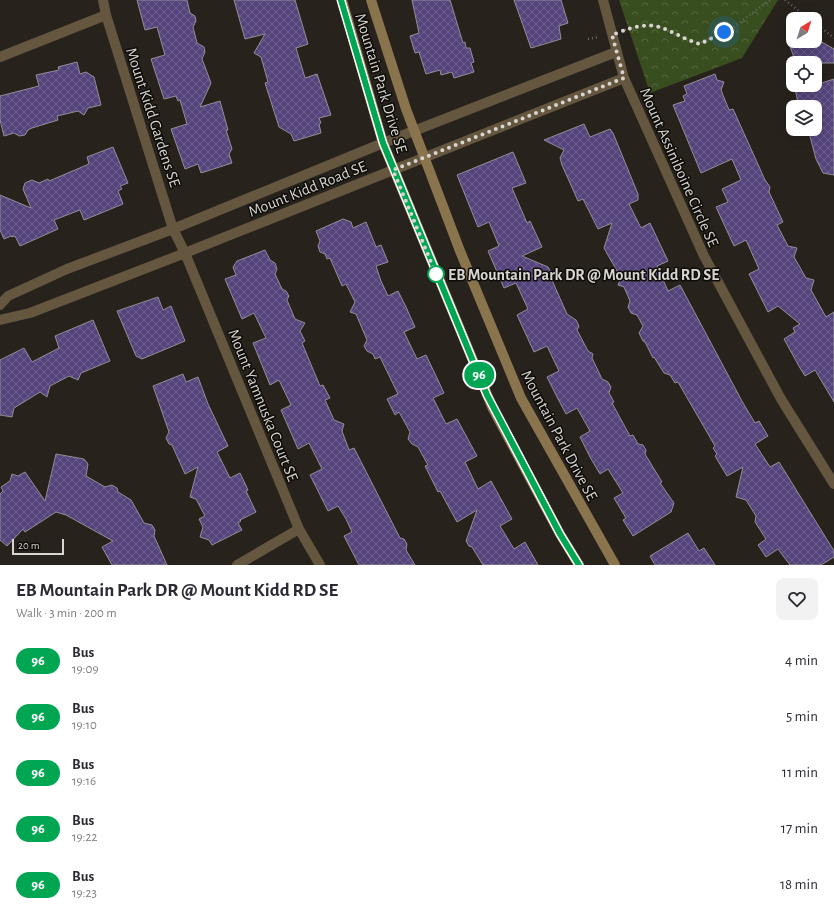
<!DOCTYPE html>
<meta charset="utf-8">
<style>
body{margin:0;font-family:"Alegreya Sans",sans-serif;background:#f2f2f3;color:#2b2b33;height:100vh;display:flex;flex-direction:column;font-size:15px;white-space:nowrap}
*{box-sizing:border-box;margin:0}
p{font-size:13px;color:#7c7c81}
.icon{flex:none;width:22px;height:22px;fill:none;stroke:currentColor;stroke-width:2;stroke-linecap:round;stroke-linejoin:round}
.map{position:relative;height:565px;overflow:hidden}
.side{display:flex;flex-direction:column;background:#fff;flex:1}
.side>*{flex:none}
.badge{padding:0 8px;border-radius:13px;font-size:14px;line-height:26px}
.needle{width:26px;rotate:38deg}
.tools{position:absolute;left:786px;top:12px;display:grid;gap:8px}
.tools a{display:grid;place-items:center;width:36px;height:36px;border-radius:8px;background:#fff;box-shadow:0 2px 10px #0003;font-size:20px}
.scale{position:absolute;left:12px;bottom:10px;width:52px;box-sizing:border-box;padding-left:4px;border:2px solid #d8d5d1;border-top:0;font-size:11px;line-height:14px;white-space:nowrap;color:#d8d5d1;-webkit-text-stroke:3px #0e0c09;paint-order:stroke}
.you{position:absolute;width:20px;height:20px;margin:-10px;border:3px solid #fff;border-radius:50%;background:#1a73e8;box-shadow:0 0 0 6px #1a73e833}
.map>.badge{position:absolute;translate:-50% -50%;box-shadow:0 0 0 2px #fff}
.round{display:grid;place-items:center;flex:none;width:42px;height:42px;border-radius:8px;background:#f2f2f3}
.overview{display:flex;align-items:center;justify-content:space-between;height:68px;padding:0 16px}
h1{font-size:19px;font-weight:600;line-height:30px}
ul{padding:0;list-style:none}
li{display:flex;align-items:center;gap:12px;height:56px;padding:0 16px}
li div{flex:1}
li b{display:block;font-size:15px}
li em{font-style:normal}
li .badge{min-width:44px;font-weight:700;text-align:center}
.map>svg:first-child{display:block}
.park{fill:url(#park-crowns)}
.building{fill:url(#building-cross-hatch);stroke:#918f98}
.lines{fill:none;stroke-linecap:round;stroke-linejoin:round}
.path{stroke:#6e6964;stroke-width:2.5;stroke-dasharray:1 3;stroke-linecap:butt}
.street{stroke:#65573f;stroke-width:10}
.secondary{stroke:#8a744d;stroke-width:10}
.line-casing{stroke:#fff;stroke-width:9}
.line{stroke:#00a651;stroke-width:6}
.walk{stroke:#d8d5d1;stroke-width:4;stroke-dasharray:0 7.2}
.stop-dot{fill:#fff;stroke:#00a651;stroke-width:2}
.labels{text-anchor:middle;stroke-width:3;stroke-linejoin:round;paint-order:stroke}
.street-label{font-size:16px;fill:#d8d5d1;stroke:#0e0c09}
.stop-label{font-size:16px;font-weight:bold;fill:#d8d5d1;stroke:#0e0c09;text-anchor:start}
</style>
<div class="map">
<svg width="834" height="565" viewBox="0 0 834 565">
<defs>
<pattern id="park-crowns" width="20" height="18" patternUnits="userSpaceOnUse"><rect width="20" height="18" fill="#384e1f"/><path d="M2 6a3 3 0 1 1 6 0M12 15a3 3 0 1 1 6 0" fill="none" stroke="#54673e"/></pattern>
<pattern id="building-cross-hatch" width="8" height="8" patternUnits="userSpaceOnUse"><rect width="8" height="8" fill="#55447b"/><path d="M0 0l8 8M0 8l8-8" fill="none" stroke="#6d5e8d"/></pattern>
</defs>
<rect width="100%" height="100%" fill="#27221b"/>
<path class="park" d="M619,0H778L742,58L650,93Z"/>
<path class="building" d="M137,0H187L190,13L195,16L196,21L193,27L197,43L204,47L205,52L202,59L211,83L200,107L220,101L228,130H226L232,149L229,154L232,163L201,173L198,164L185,169L171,129L187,124L180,100L178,101L176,96L164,99L151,59L165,55L157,27L145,30Z
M234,0H295L308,44L296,48L305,78L317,74L331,115L319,118L321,123L319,124L321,133L294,141L291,134L279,127L265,83L268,82L261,57L254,53L265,34L245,39Z
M412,0H450L463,43L465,42L466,48H470L474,62L471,63L474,72L454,78L452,72L441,75L440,70L426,74L419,52L415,53L410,36L419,33Z
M514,0H561L568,23L559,26L561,39L531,48Z
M788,41H820L834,49V63H796Z
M77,62L80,74L86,72L94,77L101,105L88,108L84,115L78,111L57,116L58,120L32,128L28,130L25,135L19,136L14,133L4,136L0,120V96L39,86L36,75L59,70L58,67Z
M715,74L717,80L724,82L721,90L729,110L733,109L765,180L770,187L769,192L783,222L777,225L788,246L797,248L794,257L806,278L814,280L811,290L826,317L834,312V402L815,370L805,376L800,368L784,339L795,332L793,328L800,324L778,306L768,312L749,274L759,269L746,240L734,246L716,207L728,202L722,189L741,180L732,159L701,173L673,105L685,101L683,96L687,94L684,86Z
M834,79V175L823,173L816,159L808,129H815V107H799L795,89L815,85Z
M584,124L590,137L610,129L613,133L638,194V200L629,204L641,228L650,223L668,261L657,266L668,291L680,285L743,403L755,423L759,421L768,436L755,444L770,467L779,462L834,551V557L821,565H790L778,549L766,557L758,545L766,539L755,522L756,516L746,500L736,497L743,467L727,476L715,456L717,454L713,448L715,446L678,382L675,383L670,375L664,373L654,357L653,358L645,342L643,341L639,333L643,326L637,315L631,313L628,307L630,301L624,287L618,285L621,278L604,248L612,223L598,229L583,199L578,201L562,165L560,158L564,150L544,140Z
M113,147L128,183L120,186L122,189L118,191L123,204L84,220L80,210L54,220L58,229L20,246L15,236L12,237L11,236L4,239L0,230V195L31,208L23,189L25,183L32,180L39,183L48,179L49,181L89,164L87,157Z
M513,152L526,183L512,188L527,223L530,221L542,247L522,256L548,267L552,274L551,278L567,314L576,320L579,326L577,330L588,351L593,354L592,358L602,379L608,382L611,387L609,393L614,402L612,403L630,436L633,435L638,444L643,445L646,450L645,454L662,482L660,483L674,503L671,512L633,536L623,520L626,518L614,498L623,493L608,469L600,474L590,457L580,437L590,431L577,408L566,414L557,397L547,377L559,371L547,346L534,352L517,315L528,309L516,283L504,288L488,251L499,246L489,222L478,227L457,175Z
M343,219L351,222L353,228L366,222L376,247L381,245L388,262L376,266L381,281L388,296L398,291L406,307L415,327L404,332L417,359L426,355L436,376L444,393L433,398L446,424L457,419L477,456L465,462L478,489L491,481L512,519L500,526L514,549L525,542L538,565H483L472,547L469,546L466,541L477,510L457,522L440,491L438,492L425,466L428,465L418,447L412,444L408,439L410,432L399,412L395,415L387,399L398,394L380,357L375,359L373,354L367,351L364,346L367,340L356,314L350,312L355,302L346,284L342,286L330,258L327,259L325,254L320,252L318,246L320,241L316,231Z
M265,250L270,260L275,263L277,269L275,274L282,289L286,291L289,296L287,300L295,319L305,323L300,331L305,341L302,343L320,386L323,385L330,398L325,400L334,420L344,424L342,431L349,450L354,448L400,538L404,539L407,544L406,550L415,565H359L344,536L352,532L346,519L338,506L328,511L310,475L322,469L309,443L298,449L281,410L291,405L279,380L270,385L253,343L266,338L254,313L242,319L225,279L236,275L233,267L237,261Z
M158,297L163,310L171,306L185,341L142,359L136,356L117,311Z
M93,320L110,361L81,373L78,380L69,376L50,386L47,397L40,392L14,408L12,417L0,415V360L24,348L32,362L59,348L55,336Z
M183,374L186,382L198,377L208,404L228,446L217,452L230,478L240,473L248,490L246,491L256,512L240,520L241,521L238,523L242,530L212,545L209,540L200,537L203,527L199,519L205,516L196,499L190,497L198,467L185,474L172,445L169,444L166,438L169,432L153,386Z
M56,454L84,459L88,464L86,476L105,487L112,485L117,488L118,492L131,500L144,523L152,525L155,530L154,536L167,565H112L102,547L113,541L66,515L56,512L25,532L23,529L7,546L0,540V494L3,491L1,487L10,481L12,474L18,476L25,472L45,501Z
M688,533L699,551L704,548L715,565H655L650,556Z"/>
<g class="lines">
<path class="path" d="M785,0L809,19
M815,23L834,38
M625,30L645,26H658L678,36L700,43L735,26L770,0
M588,39L599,37"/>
<path class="street" d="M103,0L106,15L173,229L185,253L299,529L320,565
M603,0L624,78L704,256L781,399L834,484
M0,57L106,15
M0,305L8,296L67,269L173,229L383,143L616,52
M0,320L30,313L185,253L624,78
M237,565L299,529"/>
<path class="secondary" d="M342,0L383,143L493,409L560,534L579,565
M371,0L406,109L460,251L521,398L615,565"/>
</g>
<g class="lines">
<defs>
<path id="line" d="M341,0L383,143L487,395L560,534L579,565"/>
</defs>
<use href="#line" class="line-casing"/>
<use href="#line" class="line"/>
<path class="walk" d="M436,274L393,170L624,78L612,35C625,30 644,22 659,27C673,31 685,40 700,44L724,32"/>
</g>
<circle class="stop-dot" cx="436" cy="274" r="8"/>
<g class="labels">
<g class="street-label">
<text transform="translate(382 83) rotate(73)" y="6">Mountain Park Drive SE</text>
<text transform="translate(154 117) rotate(72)" y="6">Mount Kidd Gardens SE</text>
<text transform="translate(680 167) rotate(66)" y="6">Mount Assiniboine Circle SE</text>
<text transform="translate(307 188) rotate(-22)" y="6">Mount Kidd Road SE</text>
<text transform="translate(264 405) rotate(68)" y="6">Mount Yamnuska Court SE</text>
<text transform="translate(560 435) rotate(62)" y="6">Mountain Park Drive SE</text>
</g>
<g class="stop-label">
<text x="448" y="280">EB Mountain Park DR @ Mount Kidd RD SE</text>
</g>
</g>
</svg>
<div class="tools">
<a><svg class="needle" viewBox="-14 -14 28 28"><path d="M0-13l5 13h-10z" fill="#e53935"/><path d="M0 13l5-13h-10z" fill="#7c7c81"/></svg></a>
<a><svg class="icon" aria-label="locate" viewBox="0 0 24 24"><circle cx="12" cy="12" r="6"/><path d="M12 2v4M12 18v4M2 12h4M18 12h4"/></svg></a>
<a><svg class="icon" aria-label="layers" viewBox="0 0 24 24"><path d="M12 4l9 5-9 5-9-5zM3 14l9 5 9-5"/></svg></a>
</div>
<div class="scale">20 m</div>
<div class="you" style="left:724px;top:32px"></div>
<b class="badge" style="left:479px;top:375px;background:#00a651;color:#fff">96</b>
</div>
<section class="side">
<div class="overview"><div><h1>EB Mountain Park DR @ Mount Kidd RD SE</h1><p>Walk · 3 min · 200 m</p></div><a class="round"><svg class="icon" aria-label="heart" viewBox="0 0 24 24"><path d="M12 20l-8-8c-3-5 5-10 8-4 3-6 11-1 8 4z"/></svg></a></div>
<ul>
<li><span class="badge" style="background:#00a651;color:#fff">96</span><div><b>Bus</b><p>19:09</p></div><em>4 min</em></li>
<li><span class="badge" style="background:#00a651;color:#fff">96</span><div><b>Bus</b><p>19:10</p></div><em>5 min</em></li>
<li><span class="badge" style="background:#00a651;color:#fff">96</span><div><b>Bus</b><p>19:16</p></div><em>11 min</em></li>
<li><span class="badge" style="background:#00a651;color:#fff">96</span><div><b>Bus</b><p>19:22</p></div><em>17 min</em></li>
<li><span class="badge" style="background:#00a651;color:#fff">96</span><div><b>Bus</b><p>19:23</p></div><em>18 min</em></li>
</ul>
</section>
